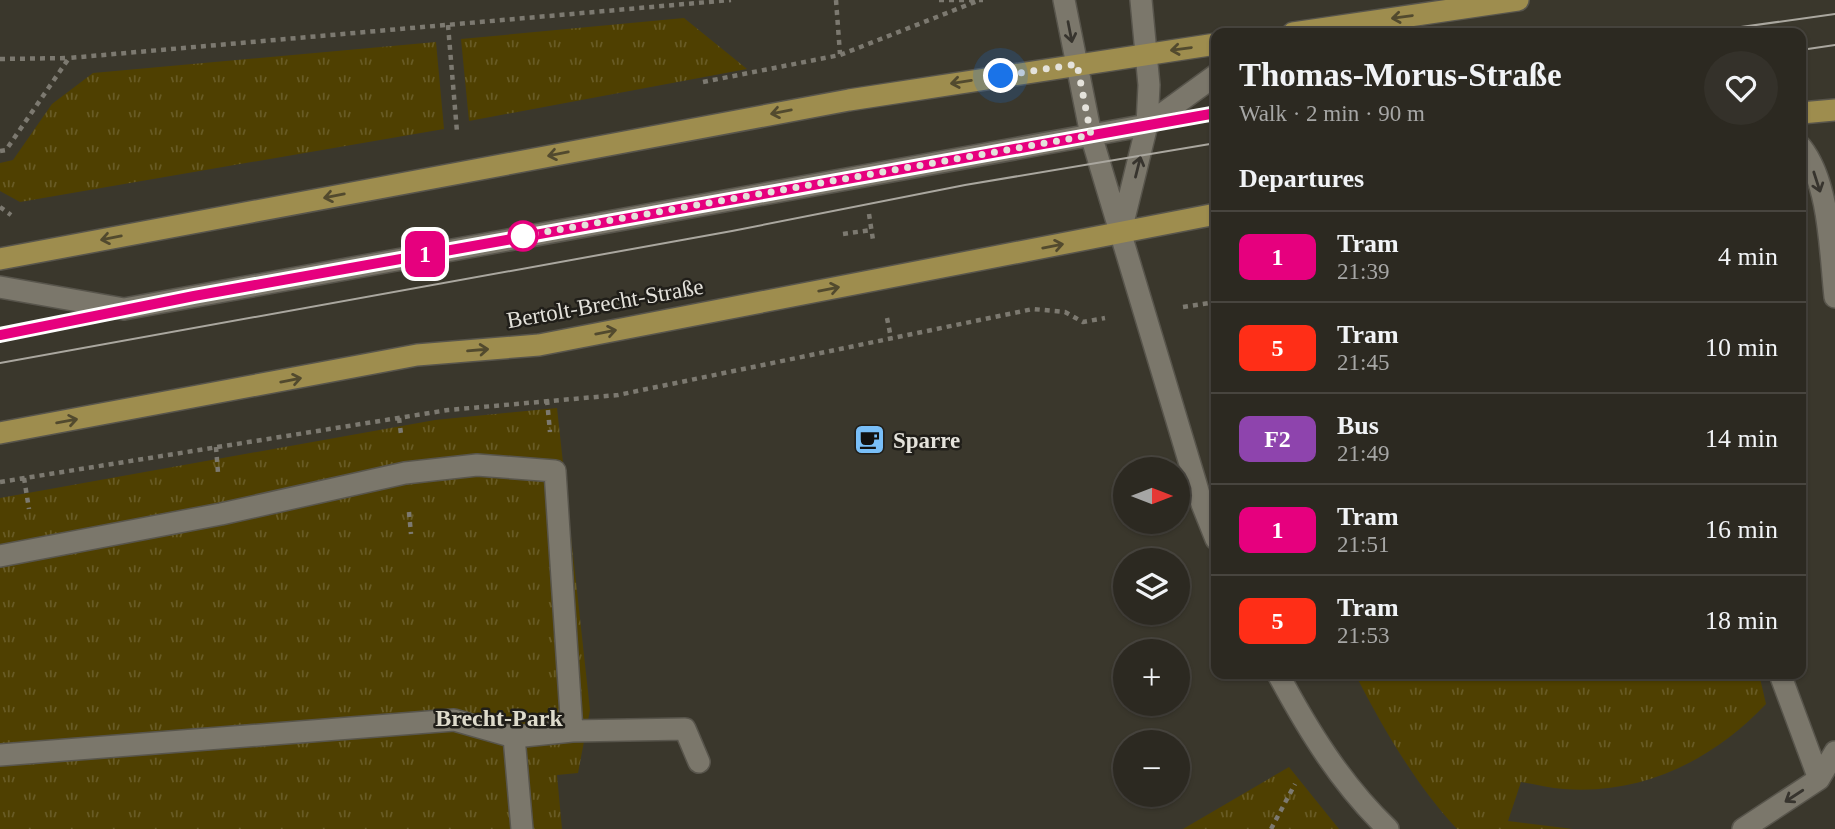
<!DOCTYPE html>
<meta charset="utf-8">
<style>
body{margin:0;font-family:"Times New Roman",serif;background:#34312a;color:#f1f3f6;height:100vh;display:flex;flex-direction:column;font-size:26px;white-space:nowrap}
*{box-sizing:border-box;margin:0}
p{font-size:23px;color:#a6a6a5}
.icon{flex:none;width:38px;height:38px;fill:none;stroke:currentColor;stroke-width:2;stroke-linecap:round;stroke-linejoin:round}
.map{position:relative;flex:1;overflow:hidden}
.drawer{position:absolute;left:1211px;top:28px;width:595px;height:651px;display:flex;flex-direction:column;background:#2c2921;border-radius:14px;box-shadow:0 2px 5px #0004,0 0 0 2px #48453f}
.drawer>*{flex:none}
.badge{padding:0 14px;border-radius:10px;font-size:24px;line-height:46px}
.needle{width:46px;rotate:90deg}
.controls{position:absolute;left:1113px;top:457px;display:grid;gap:14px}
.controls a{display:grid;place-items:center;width:77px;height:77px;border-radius:50%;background:#2c2921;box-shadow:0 2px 5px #0004,0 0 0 2px #48453f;font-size:35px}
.you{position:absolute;width:35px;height:35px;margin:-18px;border:5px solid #fff;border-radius:50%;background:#1a73e8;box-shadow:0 0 0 10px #1a73e833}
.map>.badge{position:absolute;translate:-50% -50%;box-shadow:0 0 0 4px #fff}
h2{padding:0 28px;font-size:26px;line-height:63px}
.round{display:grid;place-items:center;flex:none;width:74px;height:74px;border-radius:37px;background:#34312a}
.headline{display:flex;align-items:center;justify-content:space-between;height:119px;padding:0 28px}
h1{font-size:33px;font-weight:700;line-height:52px}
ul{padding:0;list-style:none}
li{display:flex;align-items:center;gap:21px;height:91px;padding:0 28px;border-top:2px solid #48453f}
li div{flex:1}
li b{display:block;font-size:26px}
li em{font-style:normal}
li .badge{min-width:77px;font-weight:700;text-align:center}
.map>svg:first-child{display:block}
.grass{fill:url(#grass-tufts)}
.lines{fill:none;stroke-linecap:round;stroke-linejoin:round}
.minor-casing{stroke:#58554c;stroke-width:24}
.major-casing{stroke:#58554c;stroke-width:24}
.path{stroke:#7c7970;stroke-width:4.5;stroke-dasharray:5 5;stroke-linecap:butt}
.minor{stroke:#7b776b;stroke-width:21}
.major{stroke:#9e8d4e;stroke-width:21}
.tram{stroke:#aaa79f;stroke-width:2}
.oneway{stroke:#524a2e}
.oneway2{stroke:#37342e}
.line-casing{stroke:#fff;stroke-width:16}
.line{stroke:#e6007e;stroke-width:10}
.walk{stroke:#e4e2db;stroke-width:7;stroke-dasharray:0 12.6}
.stop-dot{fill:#fff;stroke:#e6007e;stroke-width:3.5}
.labels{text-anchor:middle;stroke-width:5;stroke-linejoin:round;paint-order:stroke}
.street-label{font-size:23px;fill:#e4e2db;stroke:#201e19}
.poi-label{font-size:23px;font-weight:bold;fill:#e4e2db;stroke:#201e19;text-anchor:start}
.neighbourhood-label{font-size:24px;font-weight:bold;fill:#dedbcc;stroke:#201e19}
</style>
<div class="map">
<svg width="1835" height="829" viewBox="0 0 1835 829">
<defs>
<pattern id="grass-tufts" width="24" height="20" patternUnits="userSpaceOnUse" patternTransform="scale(1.75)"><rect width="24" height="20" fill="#4f4001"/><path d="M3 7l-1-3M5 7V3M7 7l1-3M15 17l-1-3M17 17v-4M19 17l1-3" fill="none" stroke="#685b25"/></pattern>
</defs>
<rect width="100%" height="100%" fill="#3a372c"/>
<path class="grass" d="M684,18L747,69L469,121L461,39Z
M436,42L444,129L20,202L0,191V163L13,160L52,104L93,73Z
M557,408L590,710L578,773L557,775L562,829H0V498L435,420Z
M1355,674H1759L1766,704C1713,760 1643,795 1564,789C1549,788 1535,784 1521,782L1508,821L1573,829H1457C1415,784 1383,728 1355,674Z
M1289,767L1339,829H1183Z"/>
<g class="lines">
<defs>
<path id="minor" d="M1064,0L1091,135L1202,504L1216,539
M1801,147C1830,183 1830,252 1835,297
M1121,231L1147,125L1149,85L1141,0
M0,287L124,309L1147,125L1216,75
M0,556L221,514L405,473L477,465L555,471L572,731
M1278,674C1308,730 1341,784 1388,829
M1780,674L1819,779
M0,755L454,720L514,737
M522,829L514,737L572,731L685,729L699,762
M1743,829L1819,779L1835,752"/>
<path id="major" d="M1293,33L1518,0
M1801,113L1835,110
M0,259L849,100L1216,44
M0,433L417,355L539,345L1216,214"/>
</defs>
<use href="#minor" class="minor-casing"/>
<use href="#major" class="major-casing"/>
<path class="path" d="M836,0L840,54
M939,0H983
M448,25L457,132
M0,59L69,58
M703,82L840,55L980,0
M0,151L6,150L69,58L731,0
M0,207L11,215
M869,214L873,240
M843,234L871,230
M1183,307L1216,302
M887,318L891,338
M547,400L550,432
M399,418L401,434
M216,447L218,473
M24,478L29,509
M0,482L448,410L618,395L1033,309L1065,312L1083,322L1105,318
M409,512L411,534
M1271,829L1295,784"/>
<use href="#minor" class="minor"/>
<use href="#major" class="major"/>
<path class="tram" d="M1698,33L1835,14
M1801,50L1835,45
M0,335L146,304L1216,113
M0,363L732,231L965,185L1216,143"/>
</g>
<defs><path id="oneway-shaft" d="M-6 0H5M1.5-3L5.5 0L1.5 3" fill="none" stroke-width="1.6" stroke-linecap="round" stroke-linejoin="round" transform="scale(1.75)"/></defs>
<g class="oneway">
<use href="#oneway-shaft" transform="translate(1402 17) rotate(172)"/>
<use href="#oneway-shaft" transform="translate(1181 49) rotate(172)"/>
<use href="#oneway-shaft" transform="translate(961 82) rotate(171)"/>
<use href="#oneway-shaft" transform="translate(781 112) rotate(169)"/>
<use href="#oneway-shaft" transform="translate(558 154) rotate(169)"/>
<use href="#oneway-shaft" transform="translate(334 196) rotate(169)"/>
<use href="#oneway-shaft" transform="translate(111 238) rotate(169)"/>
<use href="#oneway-shaft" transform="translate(1053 246) rotate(-11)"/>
<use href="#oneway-shaft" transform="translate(829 289) rotate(-11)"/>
<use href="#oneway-shaft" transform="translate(606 332) rotate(-11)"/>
<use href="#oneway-shaft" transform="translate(478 350) rotate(-5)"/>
<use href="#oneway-shaft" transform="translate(291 380) rotate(-11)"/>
<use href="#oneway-shaft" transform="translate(67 421) rotate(-10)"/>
</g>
<g class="oneway2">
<use href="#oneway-shaft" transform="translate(1070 32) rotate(79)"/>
<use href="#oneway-shaft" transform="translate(1138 167) rotate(-76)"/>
<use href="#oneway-shaft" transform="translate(1817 182) rotate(72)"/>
<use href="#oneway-shaft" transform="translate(1794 796) rotate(147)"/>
</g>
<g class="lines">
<defs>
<path id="line" d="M0,335L194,296L1216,113"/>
</defs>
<use href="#line" class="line-casing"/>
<use href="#line" class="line"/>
<path class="walk" d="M523,236L1091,135L1077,64L1001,76"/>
</g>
<defs>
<symbol id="cafe-square" viewBox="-11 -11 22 22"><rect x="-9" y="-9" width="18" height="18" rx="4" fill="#79bff8" stroke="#201e19"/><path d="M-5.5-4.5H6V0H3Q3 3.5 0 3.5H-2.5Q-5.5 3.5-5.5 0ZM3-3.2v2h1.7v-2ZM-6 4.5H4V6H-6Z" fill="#111"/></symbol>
</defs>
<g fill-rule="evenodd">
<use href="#cafe-square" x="852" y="422" width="35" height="35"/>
</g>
<circle class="stop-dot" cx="523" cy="236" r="14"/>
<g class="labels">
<g class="street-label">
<text transform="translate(605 303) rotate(-10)" y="8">Bertolt-Brecht-Straße</text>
</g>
<g class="poi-label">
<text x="893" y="448">Sparre</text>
</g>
<g class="neighbourhood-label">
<text x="499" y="726">Brecht-Park</text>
</g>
</g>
</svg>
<div class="controls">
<a><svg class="needle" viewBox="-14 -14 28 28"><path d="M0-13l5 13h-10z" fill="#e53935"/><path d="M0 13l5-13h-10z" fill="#a6a6a5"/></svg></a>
<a><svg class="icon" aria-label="layers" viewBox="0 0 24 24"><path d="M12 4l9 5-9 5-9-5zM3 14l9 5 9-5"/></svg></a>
<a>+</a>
<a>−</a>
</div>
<div class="you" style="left:1001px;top:76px"></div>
<b class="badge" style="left:425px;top:254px;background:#e6007e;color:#fff">1</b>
<section class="drawer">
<div class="headline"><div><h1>Thomas-Morus-Straße</h1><p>Walk · 2 min · 90 m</p></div><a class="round"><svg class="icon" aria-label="heart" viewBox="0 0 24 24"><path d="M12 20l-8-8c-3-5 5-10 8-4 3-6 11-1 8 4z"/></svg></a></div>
<h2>Departures</h2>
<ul>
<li><span class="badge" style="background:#e6007e;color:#fff">1</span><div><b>Tram</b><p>21:39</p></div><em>4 min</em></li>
<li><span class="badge" style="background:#ff2e17;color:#fff">5</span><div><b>Tram</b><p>21:45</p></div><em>10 min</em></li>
<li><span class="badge" style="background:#8e44ad;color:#fff">F2</span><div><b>Bus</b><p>21:49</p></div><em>14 min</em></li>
<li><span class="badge" style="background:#e6007e;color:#fff">1</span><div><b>Tram</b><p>21:51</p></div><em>16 min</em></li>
<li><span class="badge" style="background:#ff2e17;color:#fff">5</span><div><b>Tram</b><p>21:53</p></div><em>18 min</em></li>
</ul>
</section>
</div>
